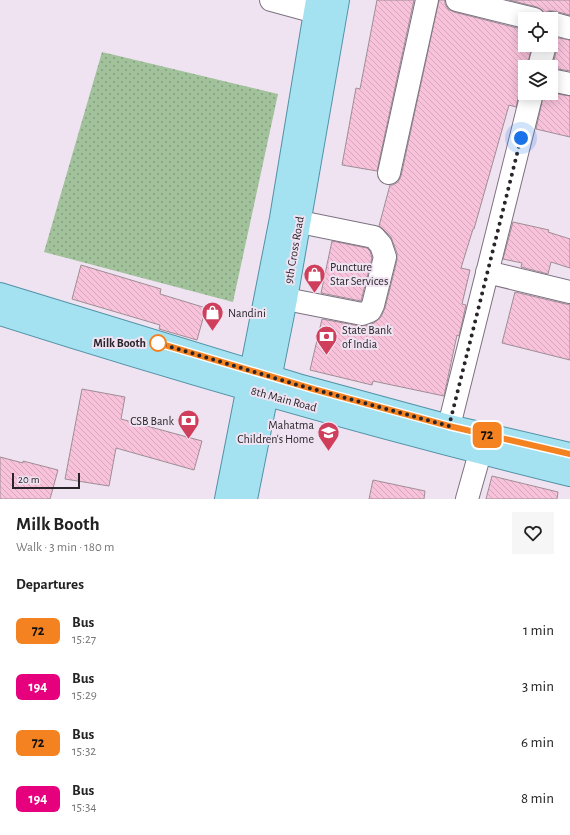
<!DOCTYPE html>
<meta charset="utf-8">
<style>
body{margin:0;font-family:"Alegreya Sans",sans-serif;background:#f6f6f6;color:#222;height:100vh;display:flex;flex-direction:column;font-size:15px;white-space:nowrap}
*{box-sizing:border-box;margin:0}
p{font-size:13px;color:#767676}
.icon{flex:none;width:22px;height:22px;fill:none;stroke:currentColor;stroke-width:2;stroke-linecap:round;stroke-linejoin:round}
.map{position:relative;height:499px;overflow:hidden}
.sheet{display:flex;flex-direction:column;background:#fff;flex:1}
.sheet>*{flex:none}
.badge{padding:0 8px;border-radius:6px;font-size:14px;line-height:26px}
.buttons{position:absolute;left:518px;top:12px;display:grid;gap:8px}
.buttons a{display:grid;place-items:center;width:40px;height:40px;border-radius:0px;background:#fff;box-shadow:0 2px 10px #0003;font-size:20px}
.scale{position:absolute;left:12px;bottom:10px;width:68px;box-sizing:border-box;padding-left:4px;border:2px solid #29242a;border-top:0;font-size:11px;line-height:14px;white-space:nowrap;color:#29242a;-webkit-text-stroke:3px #efe3f2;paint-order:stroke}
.you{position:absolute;width:20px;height:20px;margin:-10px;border:3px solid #fff;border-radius:50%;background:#1a73e8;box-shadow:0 0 0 6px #1a73e833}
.map>.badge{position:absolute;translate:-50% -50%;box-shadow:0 0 0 2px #fff}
h2{padding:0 16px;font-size:15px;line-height:36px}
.round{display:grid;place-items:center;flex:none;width:42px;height:42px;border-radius:0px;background:#f6f6f6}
.summary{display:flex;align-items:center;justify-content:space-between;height:68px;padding:0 16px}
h1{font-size:19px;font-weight:700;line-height:30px}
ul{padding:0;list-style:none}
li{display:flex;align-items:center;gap:12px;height:56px;padding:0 16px}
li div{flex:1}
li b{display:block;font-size:15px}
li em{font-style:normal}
li .badge{min-width:44px;font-weight:700;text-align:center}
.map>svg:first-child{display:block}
.green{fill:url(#green-dots)}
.building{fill:url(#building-back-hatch);stroke:#9f8d95}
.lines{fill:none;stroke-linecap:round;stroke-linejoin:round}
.minor-casing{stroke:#7d7280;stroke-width:24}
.major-casing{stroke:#5292a5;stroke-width:24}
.minor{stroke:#fff;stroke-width:22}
.major{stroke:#a4e1f1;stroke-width:22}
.line-casing{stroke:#fff;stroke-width:9}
.line{stroke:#f58220;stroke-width:6}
.walk{stroke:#29242a;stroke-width:4;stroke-dasharray:0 7.2}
.stop-dot{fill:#fff;stroke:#f58220;stroke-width:2}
.labels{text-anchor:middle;stroke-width:4;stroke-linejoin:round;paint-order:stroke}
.street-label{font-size:12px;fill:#29242a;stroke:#efe3f2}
.poi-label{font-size:12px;fill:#29242a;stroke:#efe3f2;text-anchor:start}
.stop-label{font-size:12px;font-weight:bold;fill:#29242a;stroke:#efe3f2;text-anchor:end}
</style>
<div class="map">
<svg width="570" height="499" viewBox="0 0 570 499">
<defs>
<pattern id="green-dots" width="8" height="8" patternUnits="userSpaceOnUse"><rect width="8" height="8" fill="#a1c29b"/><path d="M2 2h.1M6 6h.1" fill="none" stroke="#839d7f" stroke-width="1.8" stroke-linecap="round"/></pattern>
<pattern id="building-back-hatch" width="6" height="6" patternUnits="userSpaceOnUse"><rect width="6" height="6" fill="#f8c2db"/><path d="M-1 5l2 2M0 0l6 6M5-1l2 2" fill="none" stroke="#d5a7bc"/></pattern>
</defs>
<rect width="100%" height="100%" fill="#efe3f2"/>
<path class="green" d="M102,52L278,94L233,302L44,252Z"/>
<path class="building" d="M377,0H414L377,171L342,165L356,88L360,89Z
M439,0H445V4L448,9L454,12L525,30V45H532L527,67H525V83L520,90L516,107L509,105L474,229H473L461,268L470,270L462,304L466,305L459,336L457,335L444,396L373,381L372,385L310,370L322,319L360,326H366L374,323L381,317L385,308L397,260V253L391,237L383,229L379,226L390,185H393L398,182L401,176Z
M509,0H570V15L554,11H548L544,13L542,10L537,7Z
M554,37L570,40V71L552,68L557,48V42Z
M544,93H551L570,96V137L536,129Z
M513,222L549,230L548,232L570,239V268L551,262L548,274L521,267L522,263L503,259Z
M332,241L367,248L370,251L372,258L361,301L321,293Z
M81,265L161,289L160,294L206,308L197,340L159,329L160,325L72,299Z
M515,292L570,305V360L502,343Z
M82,389L125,397L121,419L202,441L194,470L116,448L109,486L65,479Z
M0,457L23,463V461L58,470L50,499H0Z
M492,476L558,492L557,499H486Z
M373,480L425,491L424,499H369Z"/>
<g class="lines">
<defs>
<path id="minor" d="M271,0L315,12
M457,0L534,19
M551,23L570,28
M539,67L545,45
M551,80L570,84
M389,173L427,0
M487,272L570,292
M286,299L362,314L370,311L373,305L385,257L381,245L374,237L300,222
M449,426L532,93
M467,499L480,453"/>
<path id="major" d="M0,294L298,385L449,426L570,454
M0,314C188,374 378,428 570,475
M226,499L281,218L317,0
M246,499L286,299L338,0"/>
</defs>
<use href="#minor" class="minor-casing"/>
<use href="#major" class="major-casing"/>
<use href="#minor" class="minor"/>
<use href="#major" class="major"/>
</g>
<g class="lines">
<defs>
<path id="line" d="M158,343L313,389L449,426L570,454"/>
</defs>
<use href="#line" class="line-casing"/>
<use href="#line" class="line"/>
<path class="walk" d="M158,343L298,385L449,426L521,138"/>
</g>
<defs>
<symbol id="shop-pin" viewBox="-11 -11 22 30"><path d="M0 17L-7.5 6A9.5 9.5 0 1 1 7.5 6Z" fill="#cf3f5c" stroke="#efe3f2"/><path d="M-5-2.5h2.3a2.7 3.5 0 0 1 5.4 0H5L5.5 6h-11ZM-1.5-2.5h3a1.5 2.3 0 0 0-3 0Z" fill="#fff"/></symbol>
<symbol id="bank-pin" viewBox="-11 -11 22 30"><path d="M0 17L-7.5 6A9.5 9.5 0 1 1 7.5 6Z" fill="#cf3f5c" stroke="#efe3f2"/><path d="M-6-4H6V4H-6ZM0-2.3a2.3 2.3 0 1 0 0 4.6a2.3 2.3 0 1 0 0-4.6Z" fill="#fff"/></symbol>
<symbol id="school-pin" viewBox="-11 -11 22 30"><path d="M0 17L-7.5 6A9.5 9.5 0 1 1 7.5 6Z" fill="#cf3f5c" stroke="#efe3f2"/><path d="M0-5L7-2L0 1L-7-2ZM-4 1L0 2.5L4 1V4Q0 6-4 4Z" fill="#fff"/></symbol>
</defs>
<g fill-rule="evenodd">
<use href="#shop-pin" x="302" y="262" width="25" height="34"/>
<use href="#shop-pin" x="200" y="300" width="25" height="34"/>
<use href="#bank-pin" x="314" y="324" width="25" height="34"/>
<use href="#bank-pin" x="176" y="408" width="25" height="34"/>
<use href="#school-pin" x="316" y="420" width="25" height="34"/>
</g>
<circle class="stop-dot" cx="158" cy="343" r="8"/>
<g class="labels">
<g class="street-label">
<text transform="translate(294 250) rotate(-80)" y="4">9th Cross Road</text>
<text transform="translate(284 399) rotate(15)" y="4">8th Main Road</text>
</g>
<g class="poi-label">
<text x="330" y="271">Puncture<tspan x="330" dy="14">Star Services</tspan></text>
<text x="228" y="317">Nandini</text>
<text x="342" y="334">State Bank<tspan x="342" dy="14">of India</tspan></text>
<text x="174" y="425" text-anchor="end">CSB Bank</text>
<text x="314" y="429" text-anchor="end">Mahatma<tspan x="314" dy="14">Children's Home</tspan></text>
</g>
<g class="stop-label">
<text x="146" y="347">Milk Booth</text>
</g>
</g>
</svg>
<div class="buttons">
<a><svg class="icon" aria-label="locate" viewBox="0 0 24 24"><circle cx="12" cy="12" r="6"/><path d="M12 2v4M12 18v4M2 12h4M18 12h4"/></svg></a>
<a><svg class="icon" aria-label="layers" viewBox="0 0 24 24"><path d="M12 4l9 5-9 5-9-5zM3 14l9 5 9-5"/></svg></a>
</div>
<div class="scale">20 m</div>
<div class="you" style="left:521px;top:138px"></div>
<b class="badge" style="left:487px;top:435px;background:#f58220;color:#111">72</b>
</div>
<section class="sheet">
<div class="summary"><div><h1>Milk Booth</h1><p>Walk · 3 min · 180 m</p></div><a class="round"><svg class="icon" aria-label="heart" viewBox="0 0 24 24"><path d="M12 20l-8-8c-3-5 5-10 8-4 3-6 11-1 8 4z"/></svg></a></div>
<h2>Departures</h2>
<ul>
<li><span class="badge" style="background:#f58220;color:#111">72</span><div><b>Bus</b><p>15:27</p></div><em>1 min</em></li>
<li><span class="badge" style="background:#e6007e;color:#fff">194</span><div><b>Bus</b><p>15:29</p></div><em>3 min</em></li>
<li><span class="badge" style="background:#f58220;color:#111">72</span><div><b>Bus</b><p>15:32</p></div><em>6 min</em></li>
<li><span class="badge" style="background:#e6007e;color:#fff">194</span><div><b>Bus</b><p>15:34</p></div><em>8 min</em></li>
</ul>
</section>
